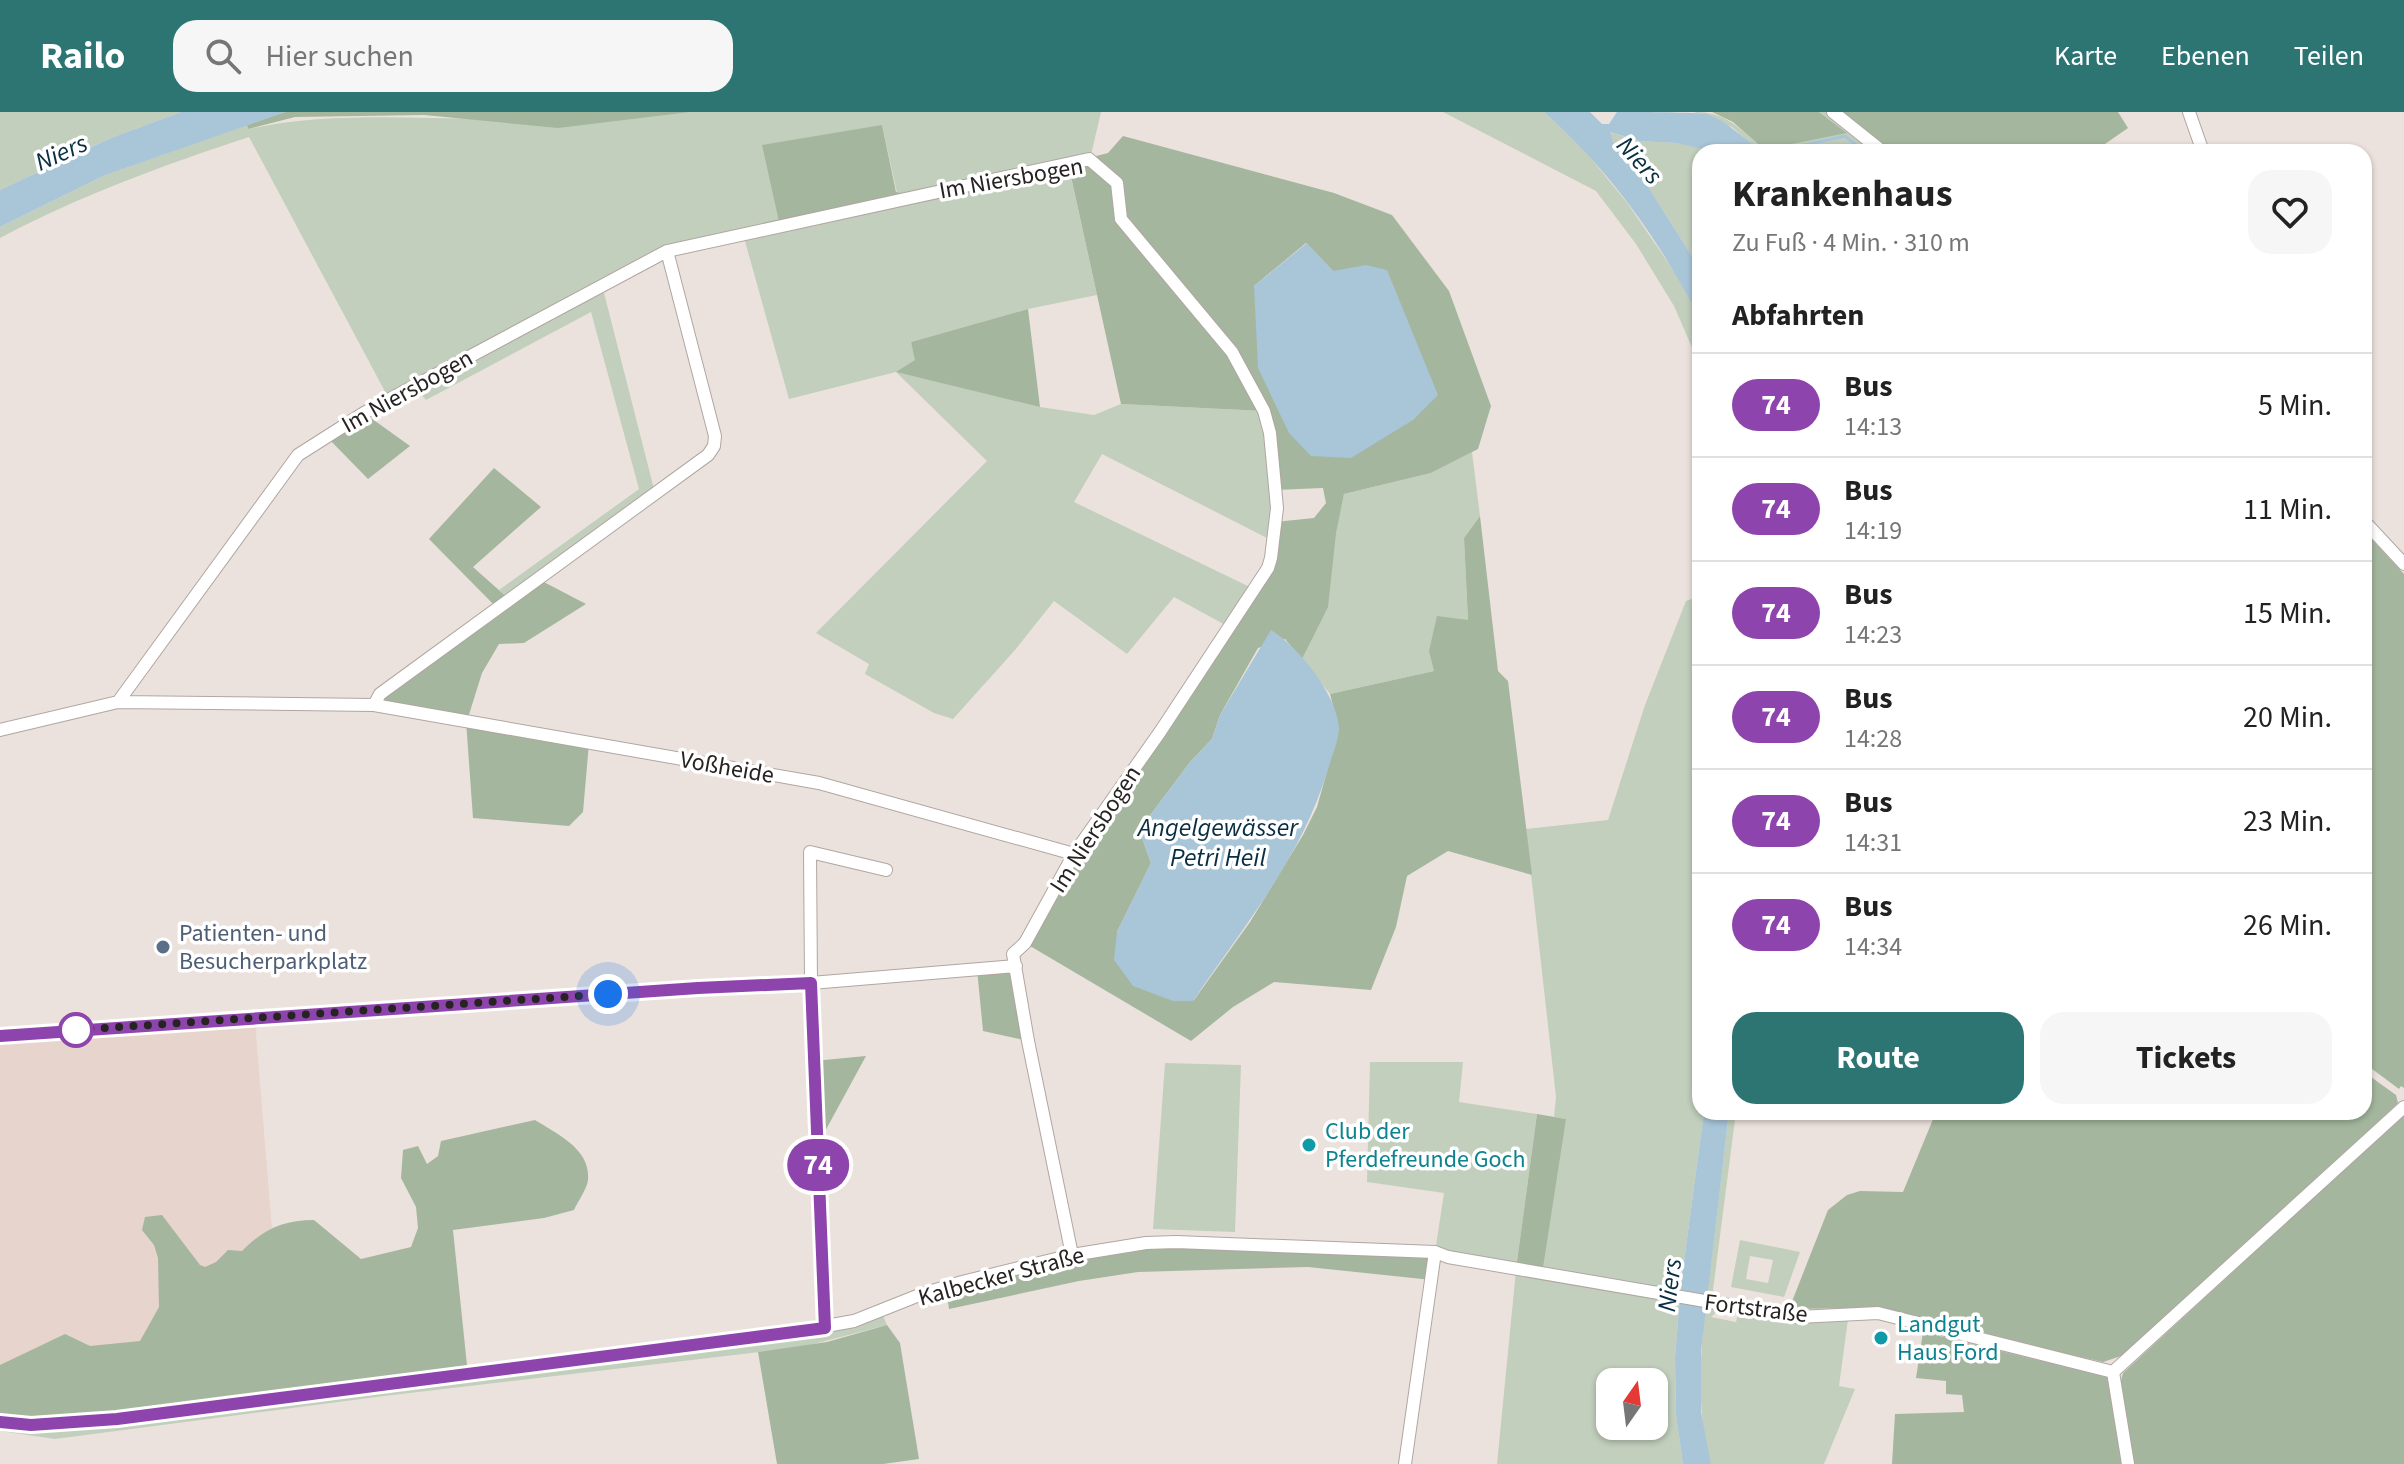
<!DOCTYPE html>
<html lang="de">
<meta charset="utf-8">
<style>
body{margin:0;font-family:"Source Sans 3",sans-serif;background:#f6f6f6;color:#222;height:100vh;display:flex;flex-direction:column;font-size:30px;white-space:nowrap}
*{box-sizing:border-box;margin:0}
p{font-size:26px;color:#767676}
.icon{flex:none;width:44px;height:44px;fill:none;stroke:currentColor;stroke-width:2;stroke-linecap:round;stroke-linejoin:round}
.map{position:relative;flex:1;overflow:hidden}
.drawer{position:absolute;left:1692px;top:32px;width:680px;height:976px;display:flex;flex-direction:column;background:#fff;border-radius:24px;box-shadow:0 2px 6px #0004}
.drawer>*{flex:none}
.badge{padding:0 16px;border-radius:26px;font-size:28px;line-height:52px}
.needle{width:52px;rotate:14deg}
.fabs{position:absolute;left:1596px;top:1256px;display:grid;gap:16px}
.fabs a{display:grid;place-items:center;width:72px;height:72px;border-radius:16px;background:#fff;box-shadow:0 2px 6px #0004;font-size:40px}
.you{position:absolute;width:40px;height:40px;margin:-20px;border:6px solid #fff;border-radius:50%;background:#1a73e8;box-shadow:0 0 0 12px #1a73e833}
.map>.badge{position:absolute;translate:-50% -50%;box-shadow:0 0 0 4px #fff}
h2{padding:0 40px;font-size:30px;line-height:72px}
.round{display:grid;place-items:center;flex:none;width:84px;height:84px;border-radius:24px;background:#f6f6f6}
.summary{display:flex;align-items:center;justify-content:space-between;height:136px;padding:0 40px}
h1{font-size:38px;font-weight:700;line-height:60px}
.button{display:flex;gap:16px;margin-top:auto;padding:16px 40px}
.button a{flex:1;height:92px;border-radius:24px;background:#2c7573;color:#fff;font-size:32px;font-weight:700;line-height:92px;text-align:center}
.button a+a{background:#f6f6f6;color:#222}
ul{padding:0;list-style:none}
li{display:flex;align-items:center;gap:24px;height:104px;padding:0 40px;border-top:2px solid #e0e0e0}
li div{flex:1}
li b{display:block;font-size:30px}
li em{font-style:normal}
li .badge{min-width:88px;font-weight:700;text-align:center}
header{display:flex;align-items:center;gap:48px;box-sizing:border-box;height:112px;padding:0 40px;background:#2c7573;color:#fff}
header strong{font-size:38px}
nav{display:flex;gap:44px;margin-inline-start:auto;font-size:28px}
.search{width:560px;height:72px;background:#f6f6f6;display:flex;align-items:center;gap:20px;box-sizing:border-box;padding:0 28px;border-radius:24px;color:#767676;font-size:30px}
.map>svg:first-child{display:block}
.built{fill:#e7d4cd}
.green{fill:#c2cfbd;fill-rule:evenodd}
.forest{fill:#a4b69d;fill-rule:evenodd}
.water{fill:#a9c5d8}
.lines{fill:none;stroke-linecap:round;stroke-linejoin:round}
.stream{stroke:#a9c5d8;stroke-width:3}
.minor-casing{stroke:#b0a6a2;stroke-width:14}
.minor{stroke:#fff;stroke-width:12}
.line-casing{stroke:#fff;stroke-width:18}
.line{stroke:#8e44ad;stroke-width:12}
.walk{stroke:#272322;stroke-width:8;stroke-dasharray:0 14.4}
.service-dot{fill:#5c6f8a;stroke:#fff;stroke-width:3}
.stop-dot{fill:#fff;stroke:#8e44ad;stroke-width:4}
.culture-dot{fill:#0f9aa8;stroke:#fff;stroke-width:3}
.labels{text-anchor:middle;stroke-width:7;stroke-linejoin:round;paint-order:stroke}
.street-label{font-size:24px;fill:#272322;stroke:#fff}
.service-label{font-size:24px;fill:#4e5e75;stroke:#fff;text-anchor:start}
.culture-label{font-size:24px;fill:#0d838f;stroke:#fff;text-anchor:start}
.water-label{font-size:26px;font-style:italic;fill:#092e43;stroke:#fff}
</style>
<header>
<strong>Railo</strong>
<div class="search"><svg class="icon" aria-label="search" viewBox="0 0 24 24"><circle cx="10" cy="10" r="6"/><path d="M15 15l6 6"/></svg>Hier suchen</div>
<nav><a>Karte</a><a>Ebenen</a><a>Teilen</a></nav>
</header>
<div class="map">
<svg width="2404" height="1352" viewBox="0 0 2404 1352">
<rect width="100%" height="100%" fill="#ece2dd"/>
<path class="built" d="M257,907L256,922L286,1287L0,1310V924Z"/>
<path class="green" d="M0,0H181L111,26L0,78Z
M690,0H1101L1091,43L1068,52L1097,183L1028,197L911,230L916,248L897,260L1040,295L1094,303L1121,292L1264,299L1270,321L1273,429L1102,342L1074,390L1254,477L1229,515L1174,485L1127,542L1054,489L1015,538L953,607L934,601L865,562L869,552L816,521L987,349L896,260L789,287L743,122L667,139L602,173L655,381L510,488L499,478L639,377L591,200L426,288L414,274L389,287L249,25C164,53 79,84 0,126V115L103,64L247,13L248,17C324,0 409,6 487,7C554,7 623,4 690,0ZM882,13L897,81L912,84L780,114Z
M1443,0H1544L1576,28L1628,92L1682,171L1700,208V254L1674,194L1636,132L1596,79Z
M1694,0C1724,0 1736,13 1758,32L1846,20L1819,0H1826L1878,40H1777L1772,36L1764,39L1752,33L1732,15Z
M1609,20L1639,29L1676,31L1724,40H1700V157L1647,73L1613,30Z
M1472,340L1480,404L1464,426L1468,509L1434,559L1330,582L1302,547L1312,525L1344,382L1431,361Z
M1700,484V1000H1704L1681,1172L1675,1246L1676,1303L1683,1352H1497L1516,1158L1435,1140L1444,1081L1367,1070L1370,950H1463L1459,990L1537,1002L1516,1157L1566,1007L1554,1005L1556,985L1526,717L1608,708L1645,593L1686,489ZM1610,1270H1654V1314H1610Z
M1165,951L1241,953L1235,1120L1153,1117Z
M1729,1000H1736L1713,1178L1721,1186L1707,1185Z
M1740,1128L1800,1140L1784,1185L1731,1175ZM1750,1144L1773,1148L1768,1171L1746,1167Z
M1705,1194L1719,1198L1711,1205L1736,1210L1738,1201L1782,1208L1848,1207L1839,1274L1855,1277L1824,1352H1711C1696,1300 1700,1247 1705,1194Z
M881,1199L887,1213L802,1235L384,1284L55,1327L0,1319V1310L771,1224Z"/>
<path class="forest" d="M285,0H690L558,16L424,3L295,5L248,17L247,13Z
M1712,0H1819L1847,21L1772,36L1758,32L1733,10Z
M1843,0H2118L2128,16L2105,32L2107,40H1893Z
M882,13L896,80L915,84L780,114L762,33Z
M1123,24L1334,81L1392,103L1449,179L1491,294L1478,337L1431,361L1344,382L1336,421L1328,495L1302,547L1285,527L1258,536L1220,603L1212,627L1191,649L1151,702L1141,723L1151,751L1117,820L1194,888L1250,810L1303,723L1317,695L1339,617L1330,582L1434,559L1429,539L1437,504L1468,508L1464,426L1480,404L1498,559L1508,569L1532,763L1448,739L1407,764L1396,815L1371,878L1274,870L1233,895L1191,929L1025,831L1074,742L1268,456L1275,410L1314,406L1326,391L1323,376L1275,378L1264,299L1121,292L1068,51L1108,41ZM1306,131L1333,159L1254,174Z
M1028,197L1040,295L896,260L915,248L911,230Z
M364,301L410,334L368,367L326,324Z
M494,356L541,395L473,455L510,488L538,467L586,492L524,531L499,532L482,561L467,609L589,631L583,700L569,714L473,706L466,609L374,593L497,496L429,427Z
M2364,419L2404,462V976L2401,974L2399,977L2364,951Z
M1016,854L1028,929L983,919L977,857Z
M866,944L817,1034L814,949Z
M2364,960L2396,983L2398,991L2145,1227L2121,1244L2103,1250L1868,1196L1789,1197L1828,1098L1847,1083L1860,1079L1903,1080L1936,1000H2364Z
M1537,1002L1566,1007L1542,1162L1516,1157Z
M2404,1002V1352H2133L2120,1272L2123,1261Z
M535,1008C557,1022 591,1037 588,1068C587,1077 578,1089 574,1098L544,1106L453,1118L468,1263L138,1305L0,1310V1253L65,1222L90,1234L140,1229L159,1195L158,1146L154,1133L142,1118L145,1105L162,1103L200,1153L205,1155L216,1150L228,1138L242,1139C264,1117 283,1108 314,1108L361,1147L411,1135L418,1116L416,1095L401,1066L403,1038L418,1034L427,1052L438,1044L441,1029Z
M1146,1131L1435,1140L1432,1168L1308,1155L1138,1160L1079,1169L949,1197L946,1175Z
M887,1213L900,1231L919,1347L883,1352H777L758,1240L827,1230Z
M1923,1220L2107,1265L2123,1352H1892L1895,1302L1964,1300L1962,1283L1946,1282V1269L1916,1266Z"/>
<path class="water" d="M181,0H285L103,64L0,115V78L111,26Z
M1544,0H1590L1602,12H1609L1617,0C1642,0 1682,0 1706,2C1729,9 1744,29 1764,39L1772,36L1777,40L1708,38L1676,31L1639,29L1610,20L1613,30L1647,73L1700,157V208C1662,131 1608,56 1544,0Z
M1307,131L1333,159L1366,153L1387,158L1438,283L1413,308L1351,346L1311,344L1289,321L1258,256L1254,174Z
M1271,518C1299,535 1336,582 1339,615C1339,628 1332,644 1328,657C1302,745 1244,814 1193,889H1173L1133,874L1114,848L1117,820L1151,751L1141,723L1151,702L1191,649L1212,627L1220,603Z
M1704,1000H1729L1701,1239V1300L1711,1352H1683L1676,1303L1675,1246L1681,1172Z"/>
<g class="lines">
<path class="stream" d="M1774,40L1845,24L1865,40"/>
<defs>
<path id="minor" d="M1833,0L1883,40
M2189,0L2203,40
M2364,409L2404,452
M118,590L298,343L364,301L667,139L1089,47L1117,71L1121,107L1232,240L1264,299L1270,321L1277,396L1271,446L1268,456L1160,620L1074,742L1025,831L1013,842L1028,929L1072,1143
M374,593L380,582L708,343L714,334L715,324L667,139
M0,618L118,590L374,593L819,671L1074,742
M0,924L698,876L811,871L1016,854
M825,1216L811,871L810,740L886,758
M2113,1260L2404,995
M2113,1260L2128,1352
M0,1310L31,1313L96,1310L771,1224L854,1209L922,1182L962,1170L1072,1143L1146,1131L1176,1130L1435,1140L1448,1145L1798,1205L1878,1201L2113,1260
M1405,1352L1435,1140"/>
</defs>
<use href="#minor" class="minor-casing"/>
<use href="#minor" class="minor"/>
</g>
<g class="lines">
<defs>
<path id="line" d="M0,924L698,876L811,871L825,1216L117,1307L31,1313L0,1310"/>
</defs>
<use href="#line" class="line-casing"/>
<use href="#line" class="line"/>
<path class="walk" d="M76,918L608,882"/>
</g>
<circle class="service-dot" cx="163" cy="835" r="8"/>
<circle class="stop-dot" cx="76" cy="918" r="16"/>
<g class="culture-dot">
<circle cx="1309" cy="1033" r="8"/>
<circle cx="1881" cy="1226" r="8"/>
</g>
<g class="labels">
<g class="street-label">
<text transform="translate(1011 66) rotate(-10)" y="8">Im Niersbogen</text>
<text transform="translate(407 279) rotate(-29)" y="8">Im Niersbogen</text>
<text transform="translate(727 655) rotate(10)" y="8">Voßheide</text>
<text transform="translate(1095 717) rotate(-57)" y="8">Im Niersbogen</text>
<text transform="translate(1001 1164) rotate(-15)" y="8">Kalbecker Straße</text>
<text transform="translate(1756 1196) rotate(7)" y="8">Fortstraße</text>
</g>
<g class="service-label">
<text x="179" y="829">Patienten- und<tspan x="179" dy="28">Besucherparkplatz</tspan></text>
</g>
<g class="culture-label">
<text x="1325" y="1027">Club der<tspan x="1325" dy="28">Pferdefreunde Goch</tspan></text>
<text x="1897" y="1220">Landgut<tspan x="1897" dy="28">Haus Ford</tspan></text>
</g>
<g class="water-label">
<text transform="translate(61 40) rotate(-24)" y="9">Niers</text>
<text transform="translate(1640 48) rotate(48)" y="9">Niers</text>
<text x="1218" y="724">Angelgewässer<tspan x="1218" dy="30">Petri Heil</tspan></text>
<text transform="translate(1669 1173) rotate(-83)" y="9">Niers</text>
</g>
</g>
</svg>
<div class="fabs">
<a><svg class="needle" viewBox="-14 -14 28 28"><path d="M0-13l5 13h-10z" fill="#e53935"/><path d="M0 13l5-13h-10z" fill="#767676"/></svg></a>
</div>
<div class="you" style="left:608px;top:882px"></div>
<b class="badge" style="left:818px;top:1053px;background:#8e44ad;color:#fff">74</b>
<section class="drawer">
<div class="summary"><div><h1>Krankenhaus</h1><p>Zu Fuß · 4 Min. · 310 m</p></div><a class="round"><svg class="icon" aria-label="heart" viewBox="0 0 24 24"><path d="M12 20l-8-8c-3-5 5-10 8-4 3-6 11-1 8 4z"/></svg></a></div>
<h2>Abfahrten</h2>
<ul>
<li><span class="badge" style="background:#8e44ad;color:#fff">74</span><div><b>Bus</b><p>14:13</p></div><em>5 Min.</em></li>
<li><span class="badge" style="background:#8e44ad;color:#fff">74</span><div><b>Bus</b><p>14:19</p></div><em>11 Min.</em></li>
<li><span class="badge" style="background:#8e44ad;color:#fff">74</span><div><b>Bus</b><p>14:23</p></div><em>15 Min.</em></li>
<li><span class="badge" style="background:#8e44ad;color:#fff">74</span><div><b>Bus</b><p>14:28</p></div><em>20 Min.</em></li>
<li><span class="badge" style="background:#8e44ad;color:#fff">74</span><div><b>Bus</b><p>14:31</p></div><em>23 Min.</em></li>
<li><span class="badge" style="background:#8e44ad;color:#fff">74</span><div><b>Bus</b><p>14:34</p></div><em>26 Min.</em></li>
</ul>
<div class="button"><a>Route</a><a>Tickets</a></div>
</section>
</div>
